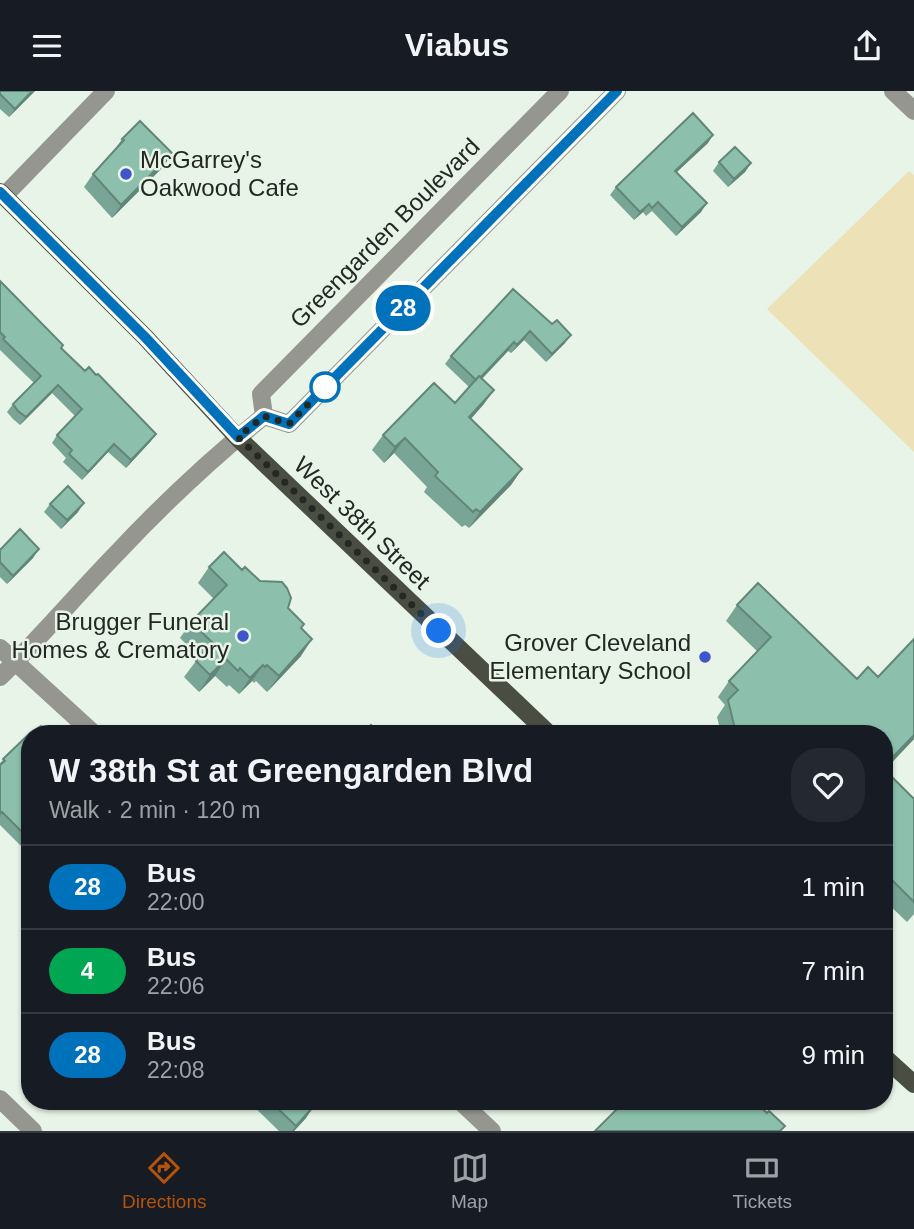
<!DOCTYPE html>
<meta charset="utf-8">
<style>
body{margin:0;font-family:Arial,sans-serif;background:#242831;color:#f1f3f6;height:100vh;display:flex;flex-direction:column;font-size:26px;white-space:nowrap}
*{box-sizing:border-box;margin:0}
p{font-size:23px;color:#9ea1a6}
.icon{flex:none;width:38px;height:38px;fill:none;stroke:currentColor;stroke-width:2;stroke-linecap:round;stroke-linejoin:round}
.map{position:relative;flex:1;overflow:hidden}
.details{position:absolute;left:21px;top:634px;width:872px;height:385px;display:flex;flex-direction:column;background:#171b24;border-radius:28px;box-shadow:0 2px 5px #0004}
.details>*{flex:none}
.badge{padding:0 14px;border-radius:23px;font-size:24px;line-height:46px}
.you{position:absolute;width:35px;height:35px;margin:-18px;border:5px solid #fff;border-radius:50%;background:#1a73e8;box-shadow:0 0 0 10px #1a73e833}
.map>.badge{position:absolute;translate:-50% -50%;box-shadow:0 0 0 4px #fff}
.round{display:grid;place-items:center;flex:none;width:74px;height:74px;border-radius:28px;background:#242831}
.headline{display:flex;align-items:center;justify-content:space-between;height:119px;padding:0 28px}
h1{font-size:33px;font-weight:700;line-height:52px}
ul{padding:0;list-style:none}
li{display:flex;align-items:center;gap:21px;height:84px;padding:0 28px;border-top:2px solid #363941}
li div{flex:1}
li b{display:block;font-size:26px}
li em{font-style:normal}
li .badge{min-width:77px;font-weight:700;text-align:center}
header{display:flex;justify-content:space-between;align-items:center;height:91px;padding:0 28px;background:#171b24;font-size:32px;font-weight:700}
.menu{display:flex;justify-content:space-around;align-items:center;height:98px;border-top:2px solid #363941;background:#171b24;font-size:19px;color:#9ea1a6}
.menu a{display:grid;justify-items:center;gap:4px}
.menu .active{color:#b45309}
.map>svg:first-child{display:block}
.green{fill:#ede2b7}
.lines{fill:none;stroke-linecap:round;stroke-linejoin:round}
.minor{stroke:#94968f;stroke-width:18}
.major{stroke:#4a4d42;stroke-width:18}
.wall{fill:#78a595}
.shaded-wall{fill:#628679}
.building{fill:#8cc0ad;stroke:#628679;stroke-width:2}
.line-casing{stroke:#fff;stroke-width:16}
.line{stroke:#0072bc;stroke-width:10}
.walk{stroke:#232823;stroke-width:7;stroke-dasharray:0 12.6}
.poi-dot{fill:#3f55c8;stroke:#e7f4e7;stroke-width:2.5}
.stop-dot{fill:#fff;stroke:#0072bc;stroke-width:3.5}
.labels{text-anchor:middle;stroke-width:5;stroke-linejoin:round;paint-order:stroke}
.poi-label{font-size:24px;fill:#232823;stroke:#e7f4e7;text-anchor:end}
.street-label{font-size:24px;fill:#232823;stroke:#e7f4e7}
</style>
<header><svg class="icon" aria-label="menu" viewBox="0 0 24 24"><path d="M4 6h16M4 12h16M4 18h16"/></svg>Viabus<svg class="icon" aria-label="share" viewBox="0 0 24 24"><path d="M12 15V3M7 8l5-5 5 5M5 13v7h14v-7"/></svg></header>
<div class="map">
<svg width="914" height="1040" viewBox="0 0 914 1040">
<rect width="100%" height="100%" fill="#e7f4e7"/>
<path class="green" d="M909,80L914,84V361L767,218Z"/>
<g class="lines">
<path class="minor" d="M893,0L914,20
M4,105L106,0
M264,325L289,333L617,0
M264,325L261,303L560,0
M0,557L93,642
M0,586C41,546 78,502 118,461C163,413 212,367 264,325
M0,1008L33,1040
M460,1010L492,1040"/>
<path class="major" d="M0,101L145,246L238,347L548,642
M884,966L914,993"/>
</g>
<path class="wall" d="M0,0H35L9,26L0,18Z
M122,48L172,62L164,75L112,127L84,96L93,83L114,60Z
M708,52L677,81L701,121L676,145L652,120L646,125L643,121L634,129L610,104L616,96Z
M719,71L751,72L745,81L728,96L713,80Z
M0,190L61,257L85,280L156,343L150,351L126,377L108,361L82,389L63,371L66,367L52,352L57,344L75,325L52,302L20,334L13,328L7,321L13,313L34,292L0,259Z
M513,198L565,252L546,271L524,249L511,262L508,260L482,288L494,299L483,314L471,328L522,378L511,394L469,437L465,434L462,436L424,401L427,396L394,362L384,372L372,359L383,344L455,312L469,296L445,273L451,265Z
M50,413L78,421L61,438L44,421Z
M0,459L33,467L7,493L0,486Z
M209,476L242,479L288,517L301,538V565L267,601L256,590L254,592L252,590L239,603L229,594L227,596L215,585L199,601L184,586L199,566L180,547L191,531L214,508L198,492Z
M758,492L857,588L868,576L878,586L914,548V648L884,679L914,708V823L907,831L884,809V642H721L717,626L725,614L718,606L729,590L757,560L726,530L737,514Z
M30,642V758L27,761L0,734V672Z
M248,1010H309L306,1027L294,1040H279Z"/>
<path class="shaded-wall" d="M32,0H35L9,26L15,18Z
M713,44L708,52L669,88L675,80Z
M172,62L164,75L112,127L121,114Z
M751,72L745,81L728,96L734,88Z
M707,112L701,121L676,145L682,136Z
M649,113L643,121L634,129L640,121Z
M530,240L524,249L511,262L517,254Z
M571,244L565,252L546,271L552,263Z
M514,251L508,260L472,298L478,290Z
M58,294L52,302L20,334L26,326Z
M494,299L483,314L458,342L469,326Z
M156,343L150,351L126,377L131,369Z
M405,347L394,362L384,372L395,356Z
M114,353L108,361L82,389L88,381Z
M522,378L511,394L469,437L480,421Z
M84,412L78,421L61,438L67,429Z
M39,458L33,467L7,493L13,485Z
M312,548L301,565L267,601L279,585Z
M226,568L215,585L199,601L210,584Z
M263,574L252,590L239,603L250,587Z
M914,644V648L884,680V675Z
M314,1015L306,1027L294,1040H292Z"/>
<path class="building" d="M0,0H32L15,18L0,3Z
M693,22L713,44L675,80L707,112L682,136L658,111L652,117L649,113L640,121L616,96Z
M140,30L172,62L121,114L93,83L124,49L122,48Z
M735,56L751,72L734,88L719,71Z
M0,190L63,254L61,257L85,280L89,276L96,284L98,283L156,343L131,369L114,353L88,381L69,363L72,359L57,344L82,318L58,294L26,326L18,320L13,313L41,285L3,248L5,246L0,241Z
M513,198L552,233L557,229L571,244L552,263L530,240L517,254L514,251L481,286L479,285L476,289L451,265Z
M479,285L494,299L469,326L522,378L480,421L476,418L473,421L435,385L438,381L405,347L395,356L383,344L434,292L455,312Z
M68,395L84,412L67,429L50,413Z
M20,438L39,458L13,485L0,471V459Z
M224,461L242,479L245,476L260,490L282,491L287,497L291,507L288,517L304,533L301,537L312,548L279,585L267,574L265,576L263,574L250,587L240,577L238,580L226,568L210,584L196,570L213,552L191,531L227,494L209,476Z
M758,492L857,588L868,576L878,586L914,548V644L884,675V642H736L728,609L738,599L729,590L771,546L737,514Z
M371,634L379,642H363Z
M41,635L48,642H30V749L2,721L0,723V674L5,670L3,668L31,641Z
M884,678L914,708V811L884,781Z
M270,1010H309L314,1015L296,1035Z
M625,1010H754L767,1022L769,1020L785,1035L780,1040H595Z"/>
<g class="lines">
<defs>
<path id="line" d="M0,101L145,246L238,346L264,325L289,333L617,0"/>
</defs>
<use href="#line" class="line-casing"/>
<use href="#line" class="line"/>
<path class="walk" d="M325,296L289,333L264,325L238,346L439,540"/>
</g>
<g class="poi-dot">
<circle cx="126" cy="83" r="7"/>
<circle cx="243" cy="545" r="7"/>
<circle cx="705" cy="566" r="7"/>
</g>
<circle class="stop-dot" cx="325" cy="296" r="14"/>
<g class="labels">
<g class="poi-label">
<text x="140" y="77" text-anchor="start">McGarrey's<tspan x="140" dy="28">Oakwood Cafe</tspan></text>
<text x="229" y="539">Brugger Funeral<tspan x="229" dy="28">Homes &amp; Crematory</tspan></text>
<text x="691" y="560">Grover Cleveland<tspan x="691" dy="28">Elementary School</tspan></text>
</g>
<g class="street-label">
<text transform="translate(385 142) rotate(-45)" y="8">Greengarden Boulevard</text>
<text transform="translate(362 432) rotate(44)" y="8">West 38th Street</text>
</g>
</g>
</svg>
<div class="you" style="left:439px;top:540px"></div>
<b class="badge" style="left:403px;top:217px;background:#0072bc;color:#fff">28</b>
<section class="details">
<div class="headline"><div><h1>W 38th St at Greengarden Blvd</h1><p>Walk · 2 min · 120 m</p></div><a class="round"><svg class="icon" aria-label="heart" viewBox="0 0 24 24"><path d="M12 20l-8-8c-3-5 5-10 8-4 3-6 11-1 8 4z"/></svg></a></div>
<ul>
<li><span class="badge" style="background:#0072bc;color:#fff">28</span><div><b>Bus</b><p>22:00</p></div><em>1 min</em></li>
<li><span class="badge" style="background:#00a651;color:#fff">4</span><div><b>Bus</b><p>22:06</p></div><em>7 min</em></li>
<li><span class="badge" style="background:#0072bc;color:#fff">28</span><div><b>Bus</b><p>22:08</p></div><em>9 min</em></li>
</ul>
</section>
</div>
<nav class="menu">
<a class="active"><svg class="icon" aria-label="directions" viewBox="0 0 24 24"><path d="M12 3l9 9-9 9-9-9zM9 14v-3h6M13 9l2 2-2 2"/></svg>Directions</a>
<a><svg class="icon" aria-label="map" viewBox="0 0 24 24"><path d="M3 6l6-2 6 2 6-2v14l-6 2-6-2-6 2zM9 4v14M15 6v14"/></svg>Map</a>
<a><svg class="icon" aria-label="tickets" viewBox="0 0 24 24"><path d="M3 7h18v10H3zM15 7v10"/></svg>Tickets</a>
</nav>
